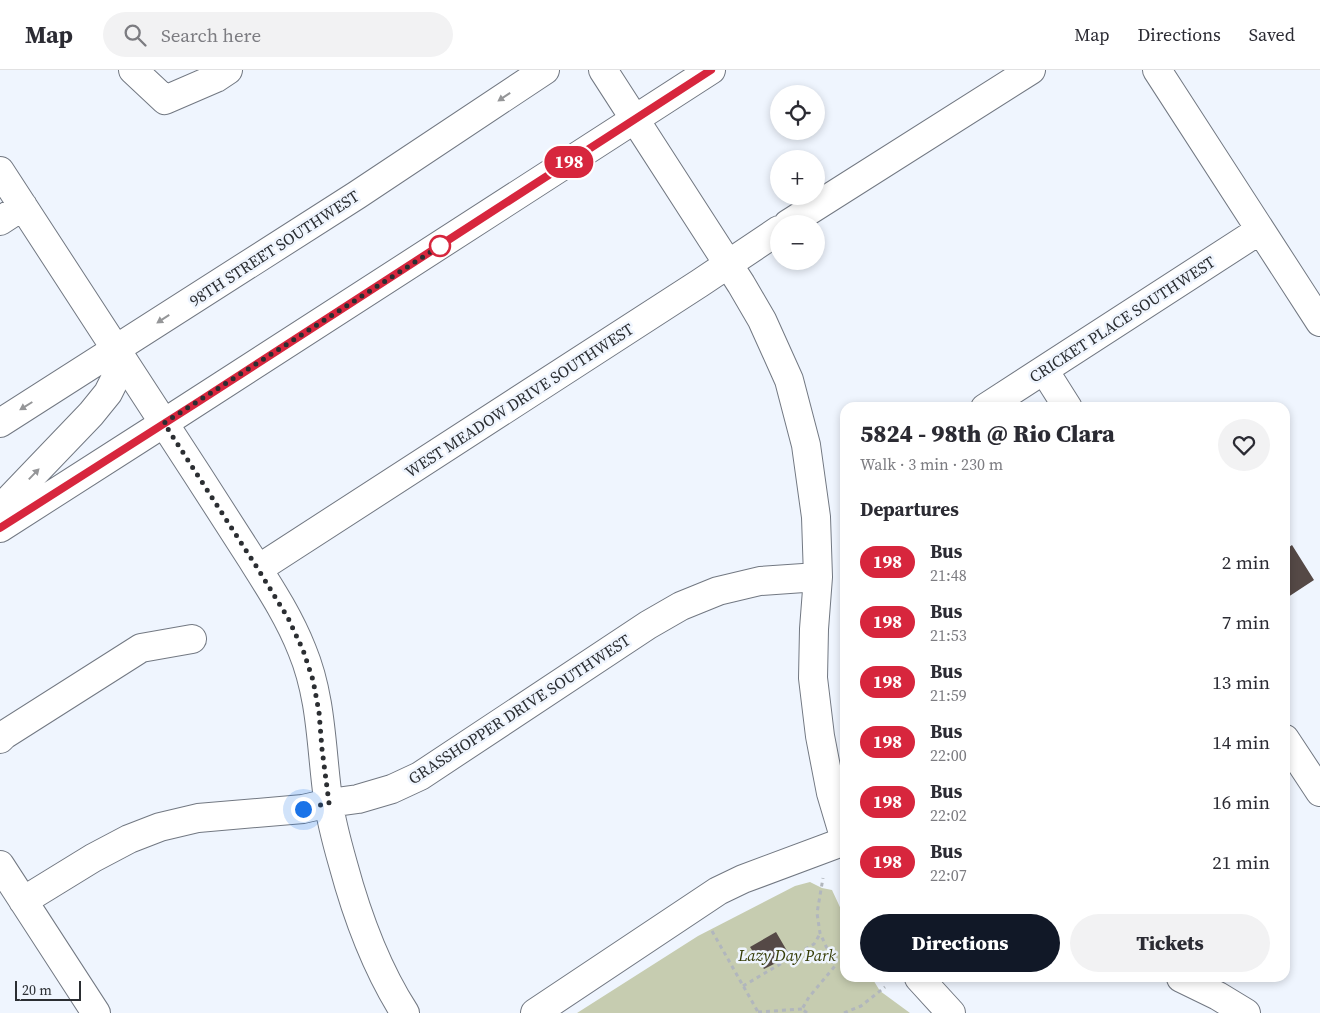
<!DOCTYPE html>
<meta charset="utf-8">
<style>
body{margin:0;font-family:"Source Serif 4",serif;background:#f2f2f3;color:#2b2b33;height:100vh;display:flex;flex-direction:column;font-size:19px;white-space:nowrap}
*{box-sizing:border-box;margin:0}
p{font-size:16px;color:#7c7c81}
.icon{flex:none;width:28px;height:28px;fill:none;stroke:currentColor;stroke-width:2;stroke-linecap:round;stroke-linejoin:round}
.map{position:relative;flex:1;overflow:hidden}
.panel{position:absolute;left:840px;top:332px;width:450px;height:580px;display:flex;flex-direction:column;background:#fff;border-radius:15px;box-shadow:0 2px 8px #0003}
.panel>*{flex:none}
.badge{padding:0 10px;border-radius:16px;font-size:18px;line-height:32px}
.buttons{position:absolute;left:770px;top:15px;display:grid;gap:10px}
.buttons a{display:grid;place-items:center;width:55px;height:55px;border-radius:50%;background:#fff;box-shadow:0 2px 8px #0003;font-size:25px}
.scale{position:absolute;left:15px;bottom:12px;width:66px;box-sizing:border-box;padding-left:5px;border:2px solid #2b2e32;border-top:0;font-size:14px;line-height:18px;white-space:nowrap;color:#2b2e32;-webkit-text-stroke:4px #eff5fe;paint-order:stroke}
.you{position:absolute;width:25px;height:25px;margin:-12px;border:4px solid #fff;border-radius:50%;background:#1a73e8;box-shadow:0 0 0 8px #1a73e833}
.map>.badge{position:absolute;translate:-50% -50%;box-shadow:0 0 0 2px #fff}
h2{padding:0 20px;font-size:19px;line-height:45px}
.round{display:grid;place-items:center;flex:none;width:52px;height:52px;border-radius:26px;background:#f2f2f3}
.headline{display:flex;align-items:center;justify-content:space-between;height:85px;padding:0 20px}
h1{font-size:24px;font-weight:800;line-height:38px}
.cta{display:flex;gap:10px;margin-top:auto;padding:10px 20px}
.cta a{flex:1;height:58px;border-radius:30px;background:#111827;color:#fff;font-size:20px;font-weight:800;line-height:58px;text-align:center}
.cta a+a{background:#f2f2f3;color:#2b2b33}
ul{padding:0;list-style:none}
li{display:flex;align-items:center;gap:15px;height:60px;padding:0 20px}
li div{flex:1}
li b{display:block;font-size:19px}
li em{font-style:normal}
li .badge{min-width:55px;font-weight:700;text-align:center}
header{display:flex;align-items:center;gap:30px;box-sizing:border-box;height:70px;padding:0 25px;background:#fff;border-bottom:1px solid #e1e1e2}
header strong{font-size:24px}
nav{display:flex;gap:28px;margin-inline-start:auto;font-size:18px}
.search{width:350px;height:45px;background:#f2f2f3;display:flex;align-items:center;gap:12px;box-sizing:border-box;padding:0 18px;border-radius:28px;color:#7c7c81;font-size:19px}
.map>svg:first-child{display:block}
.green{fill:#c6ccb0}
.building{fill:#554946}
.lines{fill:none;stroke-linecap:round;stroke-linejoin:round}
.minor-casing{stroke:#727882;stroke-width:30}
.major-casing{stroke:#727882;stroke-width:30}
.path{stroke:#b1b6bd;stroke-width:3;stroke-dasharray:4 4;stroke-linecap:butt}
.minor{stroke:#fff;stroke-width:28}
.major{stroke:#fff;stroke-width:28}
.oneway{fill:#959698}
.line-casing{stroke:#fff;stroke-width:11}
.line{stroke:#d7263d;stroke-width:8}
.walk{stroke:#2b2e32;stroke-width:5;stroke-dasharray:0 9}
.stop-dot{fill:#fff;stroke:#d7263d;stroke-width:2.5}
.labels{text-anchor:middle;stroke-width:5;stroke-linejoin:round;paint-order:stroke}
.street-label{font-size:16px;fill:#2b2e32;stroke:#eff5fe}
.park-label{font-size:16px;font-style:italic;fill:#353c06;stroke:#eff5fe}
</style>
<header>
<strong>Map</strong>
<div class="search"><svg class="icon" aria-label="search" viewBox="0 0 24 24"><circle cx="10" cy="10" r="6"/><path d="M15 15l6 6"/></svg>Search here</div>
<nav><a>Map</a><a>Directions</a><a>Saved</a></nav>
</header>
<div class="map">
<svg width="1320" height="943" viewBox="0 0 1320 943">
<rect width="100%" height="100%" fill="#eff5fe"/>
<path class="green" d="M810,812L822,818L832,820L845,848V908H872L880,921L910,943H577L698,866L795,816Z"/>
<path class="building" d="M1292,475L1314,510L1285,529V480Z
M776,862L790,886L764,899L750,877Z"/>
<g class="lines">
<defs>
<path id="minor" d="M133,0L165,30L216,8L228,0
M603,0L741,214L762,250L789,310L806,375L816,447L818,507L814,559L813,608L820,666L831,723L845,770
M1157,0L1320,252
M0,101C66,202 132,303 197,404C215,432 233,460 251,488C270,518 289,547 302,580C322,628 321,679 328,729C331,751 337,773 343,794C357,846 376,898 405,943
M0,151L23,136
M788,154L1031,0
M1044,300L1068,338
M985,338L1260,160
M258,499L700,213L779,160
M0,669L4,665L141,578L192,569
M1285,669L1320,722
M0,795L96,943
M23,831L93,788L129,769L160,757L198,748L303,739L329,733L358,729L392,719L420,706L648,555L681,536L718,521L760,511L818,507
M919,908L951,943
M1181,908L1218,926L1246,943
M535,943L718,821L743,809L845,771"/>
<path id="major" d="M0,353L357,125L545,0
M0,439L91,344L108,323L118,303L116,279
M0,458L164,353L711,0"/>
</defs>
<use href="#minor" class="minor-casing"/>
<use href="#major" class="major-casing"/>
<path class="path" d="M712,861L758,942
M743,916L814,874L820,864
M758,942L802,939
M807,943L802,939L809,927L835,896L820,863L817,843L823,808
M844,943L861,936L885,917"/>
<use href="#minor" class="minor"/>
<use href="#major" class="major"/>
</g>
<defs><path id="oneway-solid" d="M-6-.8H1V-3.2L6.5 0L1 3.2V.8H-6Z" transform="scale(1.25)"/></defs>
<g class="oneway">
<use href="#oneway-solid" transform="translate(504 27) rotate(146)"/>
<use href="#oneway-solid" transform="translate(163 249) rotate(147)"/>
<use href="#oneway-solid" transform="translate(26 336) rotate(148)"/>
<use href="#oneway-solid" transform="translate(34 404) rotate(-46)"/>
</g>
<g class="lines">
<defs>
<path id="line" d="M0,458L198,332L711,0"/>
</defs>
<use href="#line" class="line-casing"/>
<use href="#line" class="line"/>
<path class="walk" d="M303,739L329,733L322,679L319,642L313,610L303,580L288,548L258,499L164,353L440,176"/>
</g>
<circle class="stop-dot" cx="440" cy="176" r="10"/>
<g class="labels">
<g class="street-label">
<text transform="translate(274 178) rotate(-33)" y="6">98TH STREET SOUTHWEST</text>
<text transform="translate(1122 249) rotate(-33)" y="6">CRICKET PLACE SOUTHWEST</text>
<text transform="translate(519 330) rotate(-33)" y="6">WEST MEADOW DRIVE SOUTHWEST</text>
<text transform="translate(519 639) rotate(-33)" y="6">GRASSHOPPER DRIVE SOUTHWEST</text>
</g>
<g class="park-label">
<text x="787" y="891">Lazy Day Park</text>
</g>
</g>
</svg>
<div class="buttons">
<a><svg class="icon" aria-label="locate" viewBox="0 0 24 24"><circle cx="12" cy="12" r="6"/><path d="M12 2v4M12 18v4M2 12h4M18 12h4"/></svg></a>
<a>+</a>
<a>−</a>
</div>
<div class="scale">20 m</div>
<div class="you" style="left:303px;top:739px"></div>
<b class="badge" style="left:569px;top:92px;background:#d7263d;color:#fff">198</b>
<section class="panel">
<div class="headline"><div><h1>5824 - 98th @ Rio Clara</h1><p>Walk · 3 min · 230 m</p></div><a class="round"><svg class="icon" aria-label="heart" viewBox="0 0 24 24"><path d="M12 20l-8-8c-3-5 5-10 8-4 3-6 11-1 8 4z"/></svg></a></div>
<h2>Departures</h2>
<ul>
<li><span class="badge" style="background:#d7263d;color:#fff">198</span><div><b>Bus</b><p>21:48</p></div><em>2 min</em></li>
<li><span class="badge" style="background:#d7263d;color:#fff">198</span><div><b>Bus</b><p>21:53</p></div><em>7 min</em></li>
<li><span class="badge" style="background:#d7263d;color:#fff">198</span><div><b>Bus</b><p>21:59</p></div><em>13 min</em></li>
<li><span class="badge" style="background:#d7263d;color:#fff">198</span><div><b>Bus</b><p>22:00</p></div><em>14 min</em></li>
<li><span class="badge" style="background:#d7263d;color:#fff">198</span><div><b>Bus</b><p>22:02</p></div><em>16 min</em></li>
<li><span class="badge" style="background:#d7263d;color:#fff">198</span><div><b>Bus</b><p>22:07</p></div><em>21 min</em></li>
</ul>
<div class="cta"><a>Directions</a><a>Tickets</a></div>
</section>
</div>
